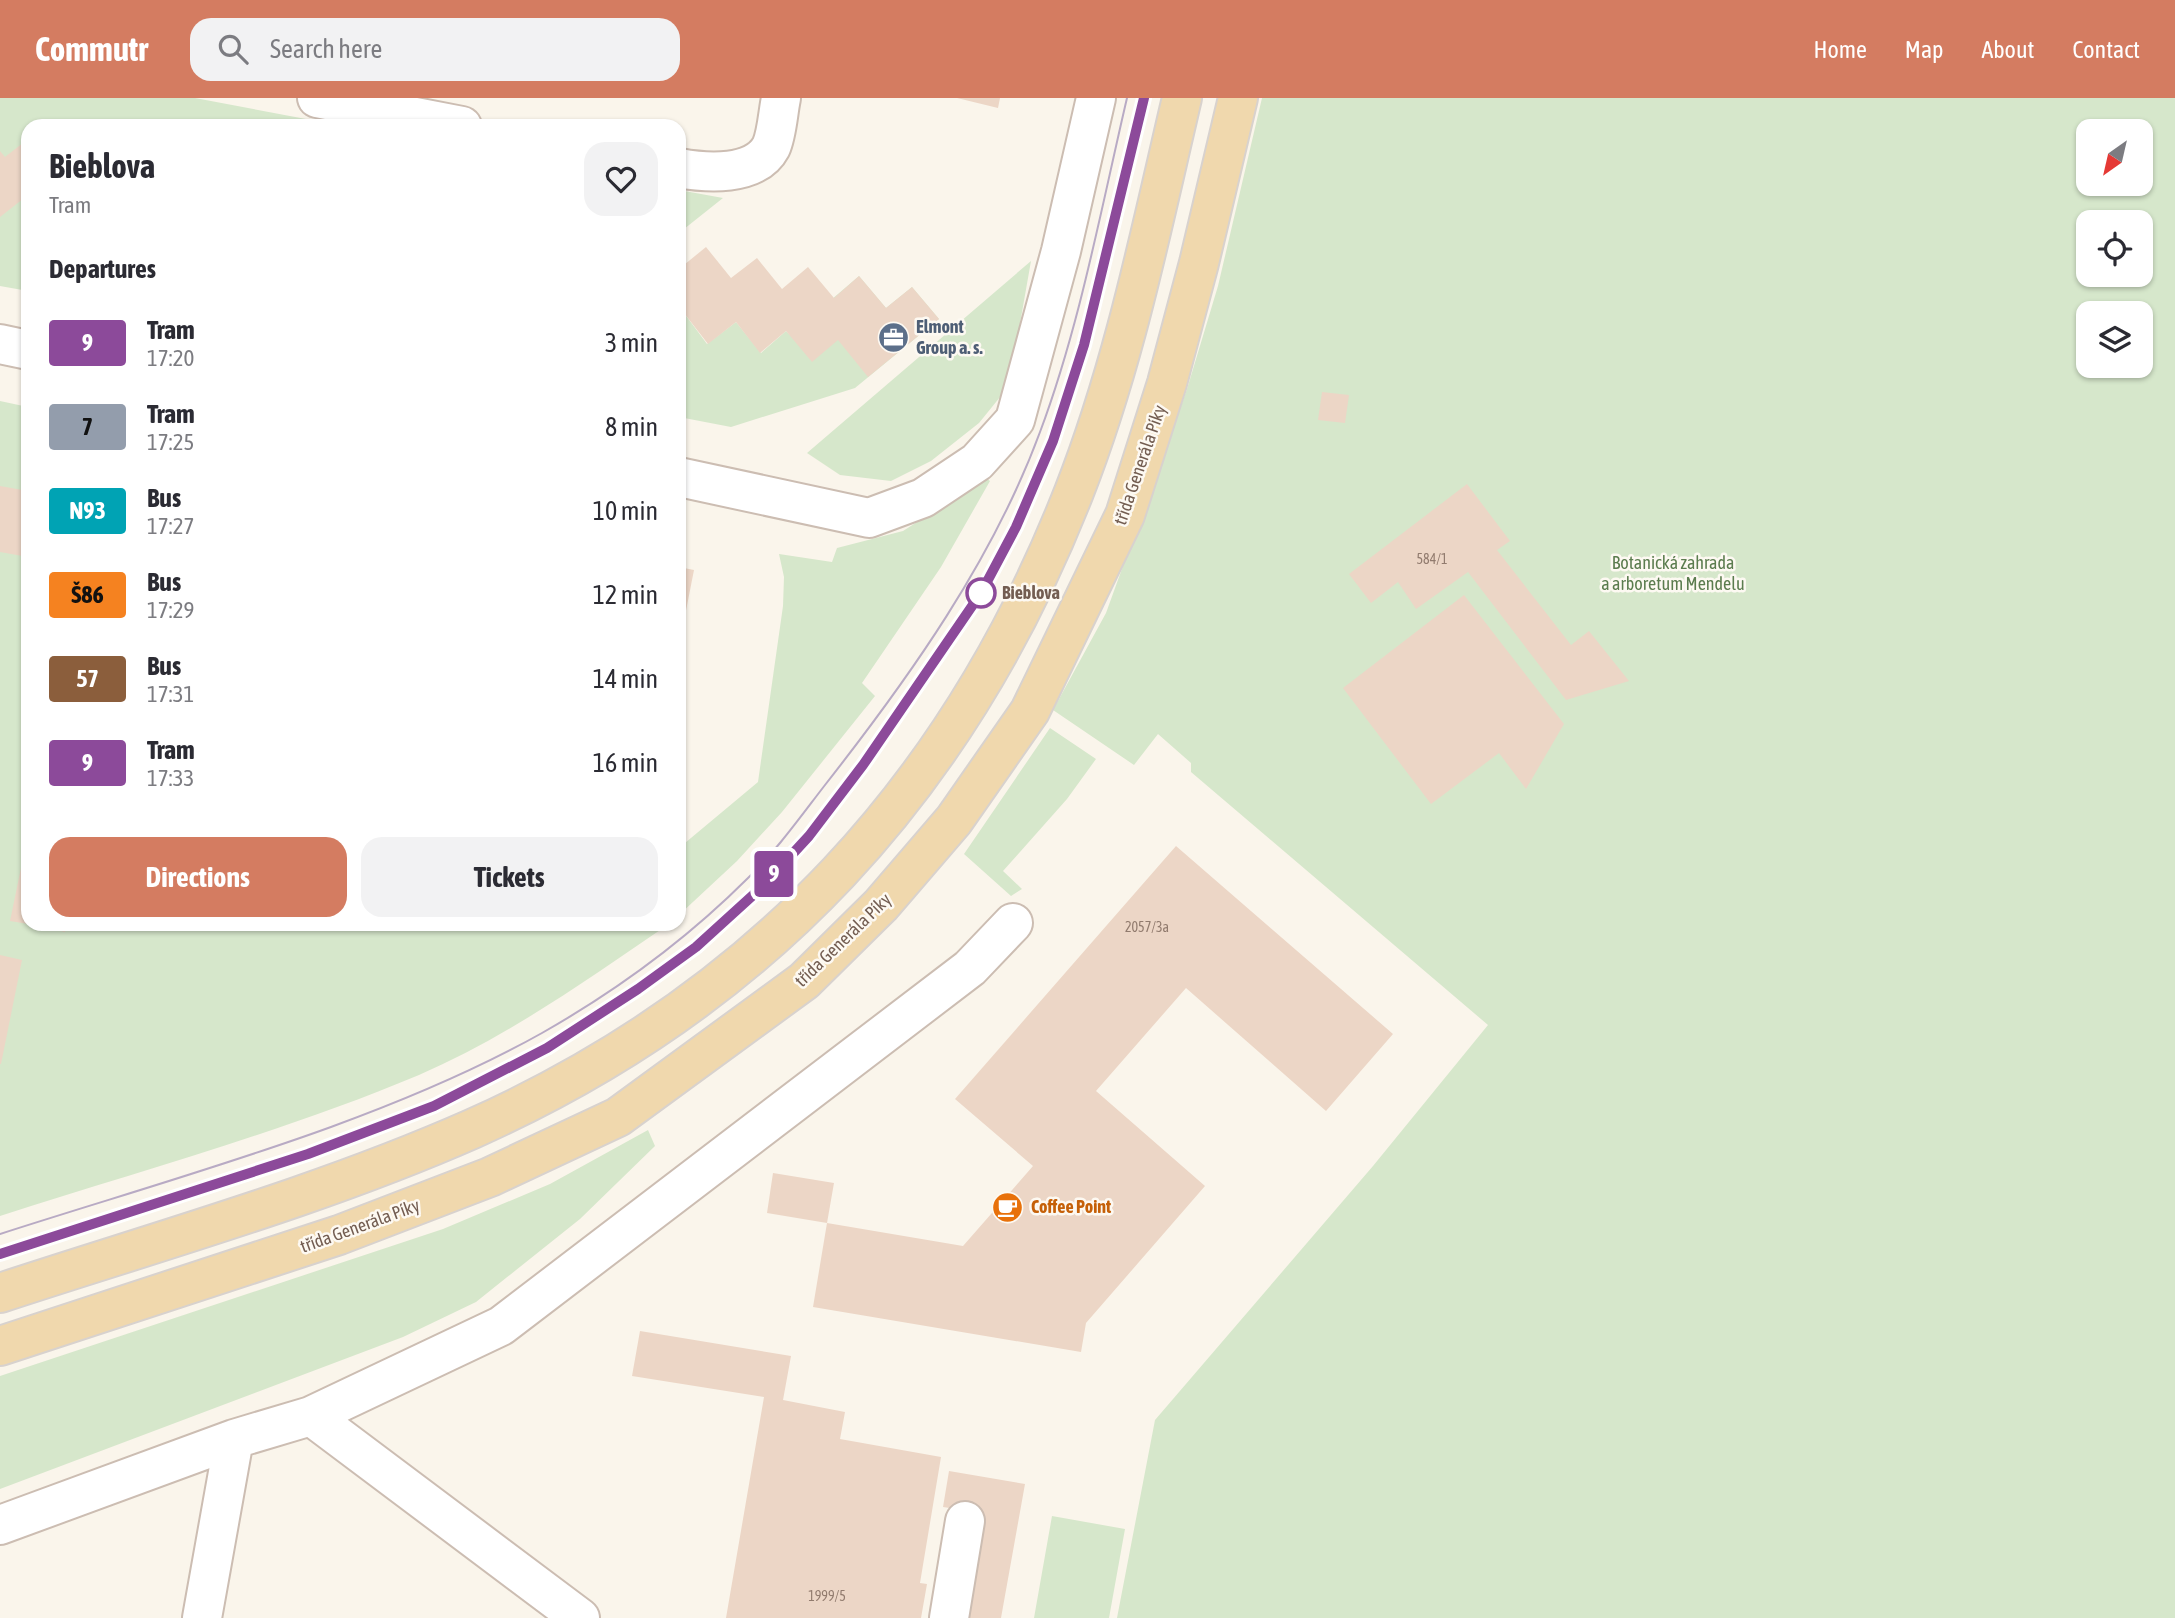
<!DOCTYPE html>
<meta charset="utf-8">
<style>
body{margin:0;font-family:"Asap Condensed",sans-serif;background:#f2f2f3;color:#2b2b33;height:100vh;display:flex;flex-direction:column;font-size:26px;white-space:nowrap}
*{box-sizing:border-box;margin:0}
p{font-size:23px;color:#7c7c81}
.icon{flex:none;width:38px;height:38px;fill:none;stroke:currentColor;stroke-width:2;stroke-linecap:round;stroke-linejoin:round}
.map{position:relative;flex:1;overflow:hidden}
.details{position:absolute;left:21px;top:21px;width:665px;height:812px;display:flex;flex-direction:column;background:#fff;border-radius:21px;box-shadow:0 2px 5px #0004}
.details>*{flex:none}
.badge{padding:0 14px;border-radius:5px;font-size:24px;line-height:46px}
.needle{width:46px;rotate:214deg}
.buttons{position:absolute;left:2076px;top:21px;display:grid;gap:14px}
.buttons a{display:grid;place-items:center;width:77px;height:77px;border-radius:14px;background:#fff;box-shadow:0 2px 5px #0004;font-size:35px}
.map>.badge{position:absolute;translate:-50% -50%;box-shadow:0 0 0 4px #fff}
h2{padding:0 28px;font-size:26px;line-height:63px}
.round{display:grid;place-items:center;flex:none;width:74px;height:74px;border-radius:21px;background:#f2f2f3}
.overview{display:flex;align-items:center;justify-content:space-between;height:119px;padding:0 28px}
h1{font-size:33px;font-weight:700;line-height:52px}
.action{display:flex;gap:14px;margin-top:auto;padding:14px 28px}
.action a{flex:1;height:80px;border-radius:21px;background:#d47c61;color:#fff;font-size:28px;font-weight:700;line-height:80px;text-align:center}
.action a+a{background:#f2f2f3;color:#2b2b33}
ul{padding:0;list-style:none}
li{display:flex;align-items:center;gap:21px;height:84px;padding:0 28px}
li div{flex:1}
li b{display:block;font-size:26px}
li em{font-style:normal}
li .badge{min-width:77px;font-weight:700;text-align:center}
header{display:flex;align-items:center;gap:42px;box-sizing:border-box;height:98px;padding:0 35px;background:#d47c61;color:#fff}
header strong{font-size:33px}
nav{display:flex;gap:38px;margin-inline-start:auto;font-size:24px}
.search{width:490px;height:63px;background:#f2f2f3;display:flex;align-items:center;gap:18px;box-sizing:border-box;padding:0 24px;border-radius:21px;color:#7c7c81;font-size:26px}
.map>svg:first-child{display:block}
.green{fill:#d6e7cb;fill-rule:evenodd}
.building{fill:#ecd6c6}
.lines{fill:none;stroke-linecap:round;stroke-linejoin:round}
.minor-casing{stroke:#ccbdb2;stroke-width:42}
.major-casing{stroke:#d8d2ce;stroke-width:42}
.minor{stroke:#fff;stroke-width:38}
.major{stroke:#f0d8ad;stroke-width:38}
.tram{stroke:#b8aac4;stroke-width:2}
.line-casing{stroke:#fff;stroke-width:16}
.line{stroke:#8c4a9a;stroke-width:10}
.stop-dot{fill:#fff;stroke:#8c4a9a;stroke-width:3.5}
.labels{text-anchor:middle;stroke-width:5;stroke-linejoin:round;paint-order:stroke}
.number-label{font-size:14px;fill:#917b6e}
.service-label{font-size:18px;font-weight:bold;fill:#4e5e75;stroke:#fdf9f2;text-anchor:start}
.street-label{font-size:18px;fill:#735d51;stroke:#fdf9f2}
.park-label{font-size:18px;fill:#5b7c4e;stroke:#fdf9f2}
.stop-label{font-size:18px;font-weight:bold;fill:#735d51;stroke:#fdf9f2;text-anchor:start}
.food-label{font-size:18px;font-weight:bold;fill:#c56008;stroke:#fdf9f2;text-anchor:start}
</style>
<header>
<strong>Commutr</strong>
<div class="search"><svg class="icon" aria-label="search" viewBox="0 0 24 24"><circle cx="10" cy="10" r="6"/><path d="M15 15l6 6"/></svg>Search here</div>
<nav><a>Home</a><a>Map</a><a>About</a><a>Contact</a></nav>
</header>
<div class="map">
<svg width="2175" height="1520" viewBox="0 0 2175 1520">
<rect width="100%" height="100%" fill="#faf5eb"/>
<path class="green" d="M0,0H195L343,28H28V193L0,188Z
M1262,0H2175V1520H1117L1155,1322L1373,1068L1488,927L1191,674V665L1158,636L1134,667L1053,612L1106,515L1187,291L1218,188ZM2088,33H2140V86H2088ZM2088,124H2140V177H2088ZM2088,215H2140V268H2088Z
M679,92L723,100L679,135Z
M1031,163L1009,288L979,325L931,363L891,383L840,377L807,355Z
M859,178L886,210L912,189L939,221L855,290L731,329L679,319V219L684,215L707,246L736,224L761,255L786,233L790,237Z
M0,303L28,309V826H669C588,881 509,938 419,977C283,1034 140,1073 0,1118Z
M986,380L990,383L941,469L862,585L875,598L782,714L737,763L679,817V750L758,684L783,508L784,479L779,456L832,464L837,450L903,433Z
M1050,630L1096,661L1067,701L1003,773L1022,791L1011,798L964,756Z
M648,1032L655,1048L580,1121L476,1204L403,1239L0,1391V1278L443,1131L550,1086Z
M1052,1418L1125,1431L1109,1520H1034Z"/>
<path class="building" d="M957,0H1000L998,10Z
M28,41V97L0,119V53L5,59Z
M706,149L731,180L757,160L782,191L808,169L834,200L859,178L886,210L912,189L939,221L868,279L838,242L812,264L786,233L760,255L736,224L708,246L684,215L679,219V171Z
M1322,294L1349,297L1345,325L1318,322Z
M1467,386L1510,443L1497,452L1571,547L1589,533L1629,583L1566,602L1468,474L1416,511L1398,484L1371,505L1349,476Z
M0,388L28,393V459L0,454Z
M679,469L694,472L680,543H679Z
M1464,497L1564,626L1526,691L1499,655L1431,706L1343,590Z
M27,741H28V826L10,823Z
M1176,748L1393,936L1326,1013L1186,890L1096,993L1205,1088L1086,1225L1081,1254L813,1209L827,1125L963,1148L1033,1068L955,1001Z
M33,826H66L65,834Z
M0,857L22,862L1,966H0Z
M773,1075L834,1085L827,1125L767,1115Z
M640,1233L791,1258L783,1302L845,1314L840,1341L941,1359L920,1485L927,1486L921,1520H726L764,1299L632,1278Z
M949,1373L1025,1386L1001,1520H964L982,1415L943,1409Z"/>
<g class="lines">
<defs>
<path id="minor" d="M317,0L462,28
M679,70C706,75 755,79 771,49C777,36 778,14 781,0
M0,246L28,252
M679,379L869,420L923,400L977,364L1015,322L1061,153L1096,0
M311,1318L580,1520
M0,1427L234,1341L311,1318L501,1228L970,870L1013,825
M202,1520L234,1341
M949,1520L965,1423"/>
<path id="major" d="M0,1195C158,1143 320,1098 472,1031C763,901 958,689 1074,394C1124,267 1151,132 1182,0
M0,1248L339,1137L490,1079L618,1019L804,883L881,807L954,722L1030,613L1125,417L1167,285L1199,165L1238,0"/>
</defs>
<use href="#minor" class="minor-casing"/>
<use href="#major" class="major-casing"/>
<use href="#minor" class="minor"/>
<use href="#major" class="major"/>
<path class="tram" d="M0,1136C176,1079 380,1026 542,935C616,893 688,840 748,780C777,752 801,718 825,687C909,580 993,462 1040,334C1080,227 1101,111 1127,0
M0,1156C144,1109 292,1068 432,1009C545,961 680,875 765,786C818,731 862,669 906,606C965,522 1012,443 1051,347C1073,293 1086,236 1100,179C1115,119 1130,60 1144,0"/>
</g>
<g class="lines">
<defs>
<path id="line" d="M0,1156L308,1056L434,1008L547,950L638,891L696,849L762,789L809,738L863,667L981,495L1016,429L1053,343L1084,247L1144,0"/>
</defs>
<use href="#line" class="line-casing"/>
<use href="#line" class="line"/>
</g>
<defs>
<symbol id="office-disc" viewBox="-11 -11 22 22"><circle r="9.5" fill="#5c6f8a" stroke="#fdf9f2"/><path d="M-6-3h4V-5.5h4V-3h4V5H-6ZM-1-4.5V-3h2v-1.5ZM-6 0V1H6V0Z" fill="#fff"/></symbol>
<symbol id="cafe-disc" viewBox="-11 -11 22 22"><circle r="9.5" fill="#e8710a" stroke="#fdf9f2"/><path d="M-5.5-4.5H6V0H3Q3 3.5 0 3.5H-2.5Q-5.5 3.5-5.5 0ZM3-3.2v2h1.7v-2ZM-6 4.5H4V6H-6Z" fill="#fff"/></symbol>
</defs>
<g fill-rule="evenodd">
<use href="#office-disc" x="876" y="222" width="35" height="35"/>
<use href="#cafe-disc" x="990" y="1092" width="35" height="35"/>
</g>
<circle class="stop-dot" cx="981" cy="495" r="14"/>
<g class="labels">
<g class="number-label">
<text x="1432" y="466">584/1</text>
<text x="1147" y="834">2057/3a</text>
<text x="827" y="1503">1999/5</text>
</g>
<g class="service-label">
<text x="916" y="235">Elmont<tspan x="916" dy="21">Group a. s.</tspan></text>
</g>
<g class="street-label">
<text transform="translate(1140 367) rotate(-71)" y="6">třída Generála Píky</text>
<text transform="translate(843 842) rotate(-44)" y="6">třída Generála Píky</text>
<text transform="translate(360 1128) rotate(-20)" y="6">třída Generála Píky</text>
</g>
<g class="park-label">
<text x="1673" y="471">Botanická zahrada<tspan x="1673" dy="21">a arboretum Mendelu</tspan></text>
</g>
<g class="stop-label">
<text x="1002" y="501">Bieblova</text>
</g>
<g class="food-label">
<text x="1031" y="1115">Coffee Point</text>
</g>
</g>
</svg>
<div class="buttons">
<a><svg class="needle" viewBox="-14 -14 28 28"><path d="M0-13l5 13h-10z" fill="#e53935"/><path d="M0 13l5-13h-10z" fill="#7c7c81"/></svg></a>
<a><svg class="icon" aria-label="locate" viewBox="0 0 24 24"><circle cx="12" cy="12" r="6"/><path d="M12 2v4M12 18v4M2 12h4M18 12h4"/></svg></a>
<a><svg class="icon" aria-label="layers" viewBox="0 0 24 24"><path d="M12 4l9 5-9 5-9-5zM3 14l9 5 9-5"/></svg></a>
</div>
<b class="badge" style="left:774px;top:776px;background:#8c4a9a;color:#fff">9</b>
<section class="details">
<div class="overview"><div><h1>Bieblova</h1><p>Tram</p></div><a class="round"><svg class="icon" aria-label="heart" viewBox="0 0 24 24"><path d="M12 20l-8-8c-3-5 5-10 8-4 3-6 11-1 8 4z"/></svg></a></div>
<h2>Departures</h2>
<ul>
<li><span class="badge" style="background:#8c4a9a;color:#fff">9</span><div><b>Tram</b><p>17:20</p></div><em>3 min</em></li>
<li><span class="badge" style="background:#939dac;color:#111">7</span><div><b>Tram</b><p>17:25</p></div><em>8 min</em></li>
<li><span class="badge" style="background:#00a3b4;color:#fff">N93</span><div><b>Bus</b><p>17:27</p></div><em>10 min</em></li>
<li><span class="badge" style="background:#f58220;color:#111">Š86</span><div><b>Bus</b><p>17:29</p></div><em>12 min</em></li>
<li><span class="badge" style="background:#8b5e3c;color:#fff">57</span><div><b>Bus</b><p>17:31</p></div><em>14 min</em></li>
<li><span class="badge" style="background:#8c4a9a;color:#fff">9</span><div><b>Tram</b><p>17:33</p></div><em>16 min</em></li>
</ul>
<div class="action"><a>Directions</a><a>Tickets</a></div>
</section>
</div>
